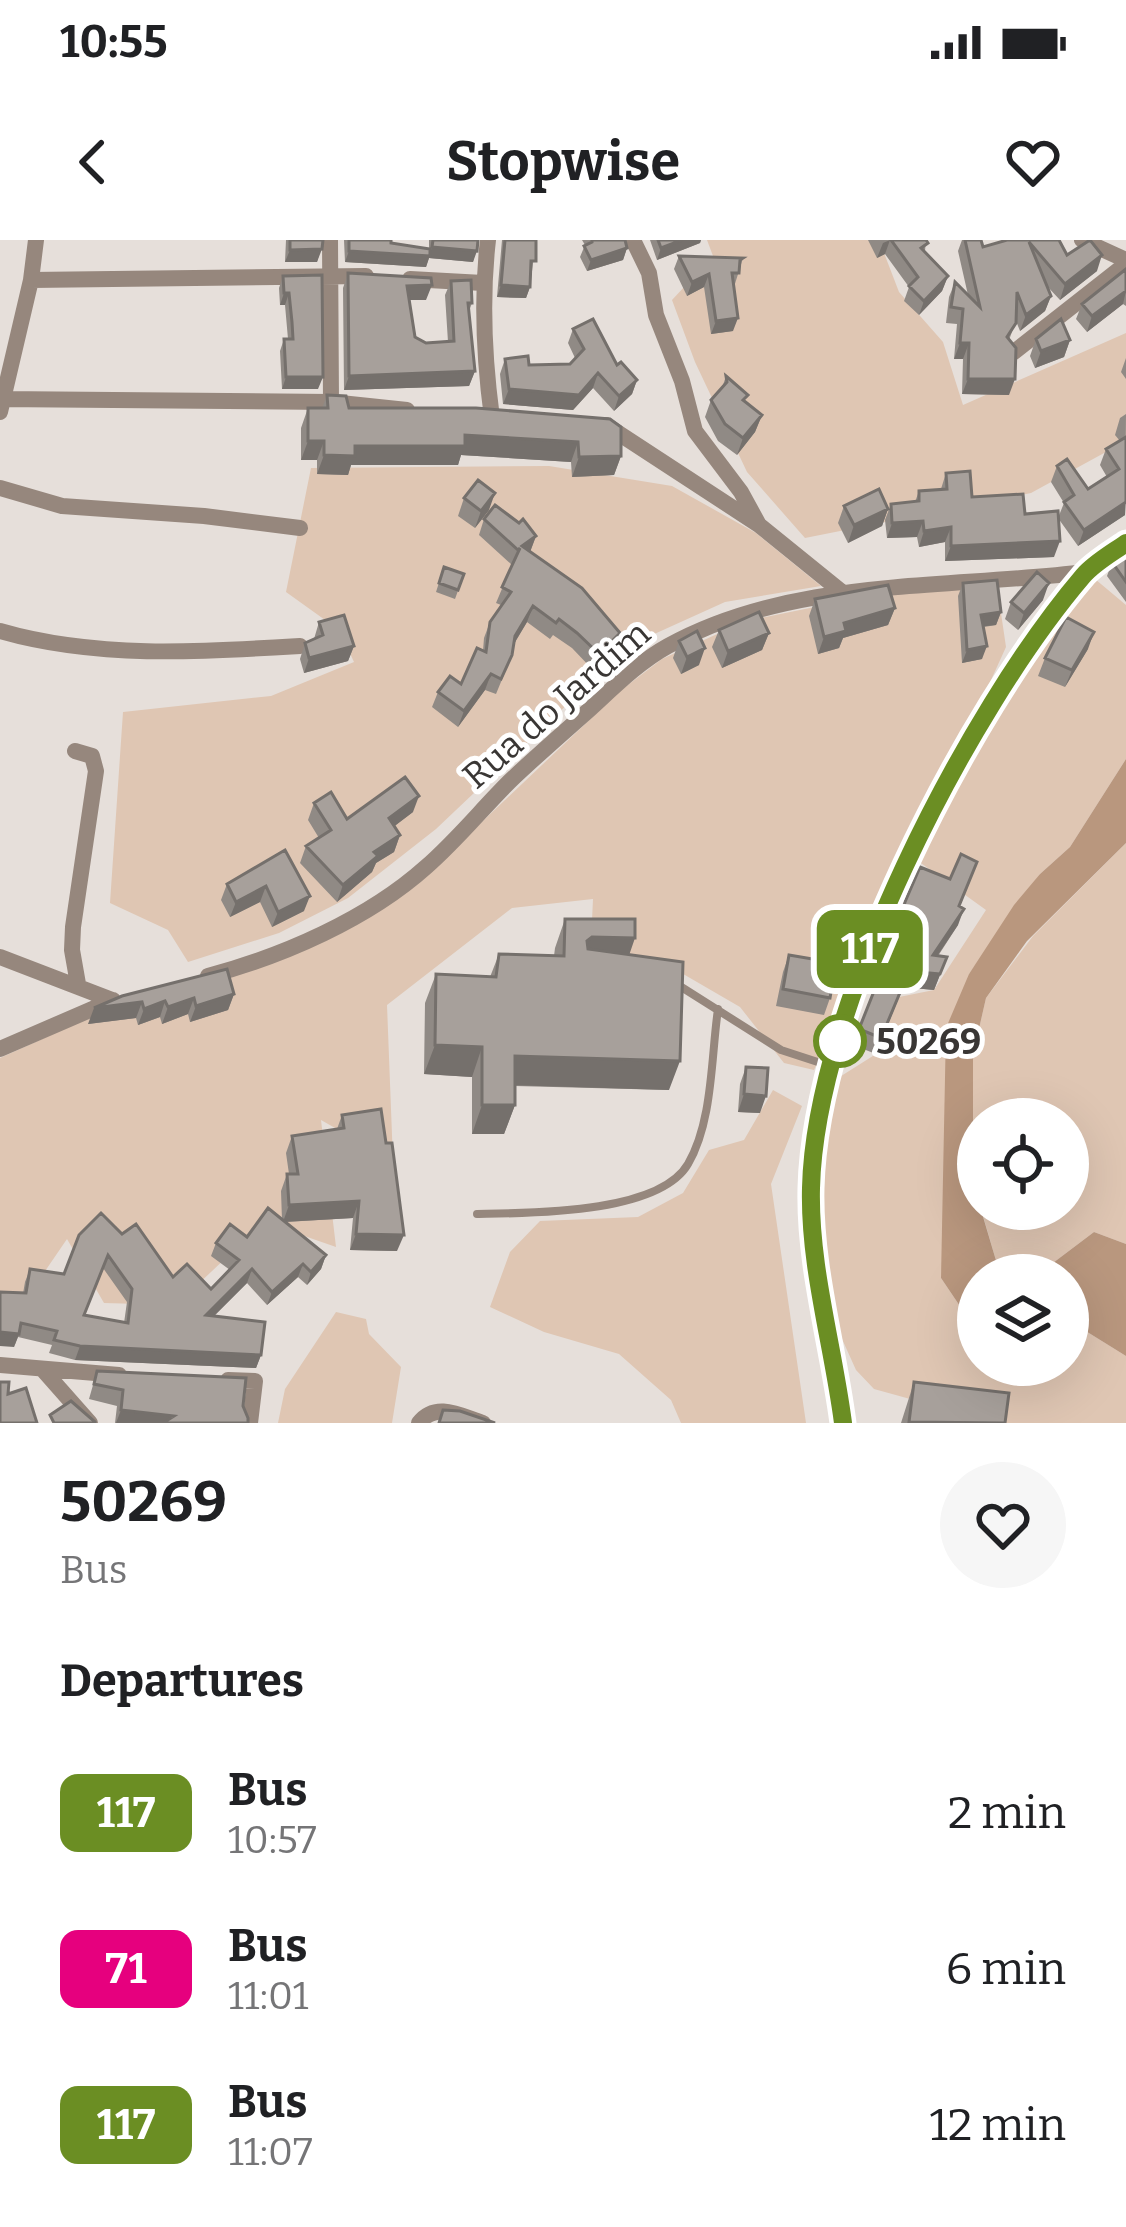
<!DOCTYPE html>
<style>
body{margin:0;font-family:Bitter,serif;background:#f6f6f6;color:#202124;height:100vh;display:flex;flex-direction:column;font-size:45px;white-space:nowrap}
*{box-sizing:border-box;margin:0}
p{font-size:39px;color:#757577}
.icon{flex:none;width:66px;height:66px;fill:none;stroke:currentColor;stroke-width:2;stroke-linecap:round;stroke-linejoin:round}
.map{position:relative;height:1183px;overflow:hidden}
.sheet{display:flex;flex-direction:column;background:#fff;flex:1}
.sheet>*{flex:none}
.badge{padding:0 24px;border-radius:18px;font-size:42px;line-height:78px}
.buttons{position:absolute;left:957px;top:858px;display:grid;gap:24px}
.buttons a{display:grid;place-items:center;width:132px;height:132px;border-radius:50%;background:#fff;box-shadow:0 12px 48px #0002;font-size:60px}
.map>.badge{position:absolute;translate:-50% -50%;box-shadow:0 0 0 6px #fff}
h2{padding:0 60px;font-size:45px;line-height:108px}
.round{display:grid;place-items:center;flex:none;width:126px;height:126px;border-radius:63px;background:#f6f6f6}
.headline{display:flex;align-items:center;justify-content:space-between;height:204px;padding:0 60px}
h1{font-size:57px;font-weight:700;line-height:90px}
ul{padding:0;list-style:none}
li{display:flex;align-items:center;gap:36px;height:156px;padding:0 60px}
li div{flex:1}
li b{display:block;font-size:45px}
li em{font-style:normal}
li .badge{min-width:132px;font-weight:700;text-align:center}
.status{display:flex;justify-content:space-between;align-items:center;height:84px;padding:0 60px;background:#fff;direction:ltr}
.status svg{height:33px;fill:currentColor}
header{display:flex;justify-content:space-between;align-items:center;height:156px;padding:0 60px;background:#fff;font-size:54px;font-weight:700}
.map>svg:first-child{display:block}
.green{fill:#dfc6b3}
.water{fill:#b9977e}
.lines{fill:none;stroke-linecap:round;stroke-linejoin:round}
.service{stroke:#96877d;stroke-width:8}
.minor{stroke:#96877d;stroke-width:16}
.tertiary{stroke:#96877d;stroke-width:21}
.wall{fill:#908a85;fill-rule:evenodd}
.shaded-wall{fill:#75706c}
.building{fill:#a7a09b;stroke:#75706c;stroke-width:3;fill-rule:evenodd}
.line-casing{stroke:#fff;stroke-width:27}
.line{stroke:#6b8e23;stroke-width:18}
.stop-dot{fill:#fff;stroke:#6b8e23;stroke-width:6}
.labels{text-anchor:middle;stroke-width:10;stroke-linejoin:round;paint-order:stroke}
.street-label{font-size:36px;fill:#393634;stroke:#fff}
.stop-label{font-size:36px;font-weight:bold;fill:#393634;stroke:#fff;text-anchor:start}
</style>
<div class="status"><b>10:55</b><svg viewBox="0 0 49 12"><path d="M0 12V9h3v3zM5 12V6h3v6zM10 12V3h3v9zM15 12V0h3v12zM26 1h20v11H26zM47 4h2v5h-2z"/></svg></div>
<header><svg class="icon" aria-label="back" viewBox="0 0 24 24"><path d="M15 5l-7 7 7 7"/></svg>Stopwise<svg class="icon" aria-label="heart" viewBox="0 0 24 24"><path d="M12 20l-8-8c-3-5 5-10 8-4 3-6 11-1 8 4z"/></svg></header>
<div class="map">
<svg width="1126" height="1183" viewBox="0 0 1126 1183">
<rect width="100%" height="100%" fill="#e6dfda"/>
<path class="green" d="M707,0H879L899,52L943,102L963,165L1126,93V201L1031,253L805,298L747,232L695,122L672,60L713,16Z
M549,226L672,246L756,293L821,346L725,362L630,405L436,589L348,658L279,693L188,722L168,690L110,663L123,472L271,456L354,422L339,390L286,352L311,228Z
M1095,339L1126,365V519L1070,607L1040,634L969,734L941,1038L968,1078L978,1080V1125H1068V1080L1126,1116V1183H997L874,1149L856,1130L838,1090L817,946L838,838L876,814L899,757L934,750L986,670L918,621L1020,436Z
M997,346L1006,407L814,830L784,823L740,767L678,731L591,702L593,659L512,668L387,765L393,921L321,880L336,1007L264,982L176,1065L104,1063L67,999L0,1097V818L82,781L233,735L427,634L620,451L662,419L746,381L893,351Z
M1126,603V1004L1094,992L1045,1029L1000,1034L981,969H1068V879H978V960L973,943V815L986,758L1033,696Z
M773,850L802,866L771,944L806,1183H681L671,1160L619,1114L544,1092L490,1067L510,1012L540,981L638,977L683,953L709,910L744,900Z
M336,1072L366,1079L369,1094L401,1127L392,1183H278L285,1149Z"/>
<path class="water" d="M1126,519V603L1027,701L986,758L973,815V943L1000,1034L1045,1029L1094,992L1126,1004V1116L1068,1080V1035H978V1080L968,1078L941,1038L946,788L969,734L1014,665L1040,634L1070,607Z"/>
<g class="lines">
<path class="service" d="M675,743L781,810L830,826
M477,974C530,973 659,974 688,924C713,881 711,817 718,769"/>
<path class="minor" d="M330,0L331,162
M488,0C481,60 484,118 492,178
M633,0L649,33L656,75L682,141L695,191L741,252L759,285
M1082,0L1126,20
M410,39L483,43
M31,40L366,36
M1014,112L1126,24
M0,159L331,162L407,170
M0,172L31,40L36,0
M606,185L759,285L843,353
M0,248L62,266L204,276L300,288
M0,391C96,419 202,412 300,406
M75,511L92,516L96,531L73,687L72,710L78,744
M0,717L112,760
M208,736C283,716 368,679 426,627C456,601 481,570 509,542C535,517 563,493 590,469C614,447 639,422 668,406C793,337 948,349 1086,332
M0,809L113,760
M0,1125L119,1135
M44,1131L90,1183
M228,1140L255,1141L250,1183
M419,1183C436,1161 461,1176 483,1183"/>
<path class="tertiary" d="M843,1183C833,1105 809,1026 811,948C815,769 967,471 1083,336C1094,323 1112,313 1126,303"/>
</g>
<path class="wall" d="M286,0H323L317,22H285Z
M344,0H391V3L429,9V0H478L473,22L429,18L426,27L345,22Z
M502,0H536L530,47L526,58L497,57Z
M582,0H625L627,8L623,20L587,31L580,17L585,5Z
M650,0H701L700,3L657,20Z
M868,0H926L925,11L948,36L942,51L919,75L904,61L909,47L885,14L877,18Z
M962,0H981L983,7L1007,0L1067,15L1097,31L1060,60L1046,45L1051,56L1045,71L1020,91L1016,81L1009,100V155L962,154L963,119H954L957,84L946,83L949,57L955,42L968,55L958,11Z
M679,16L743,18L734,47L733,91L711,94L704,47L687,56L674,29Z
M1126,29V66L1123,64L1087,92L1076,79L1082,64Z
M348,33L426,60H409L415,97L426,103L448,102L445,55L451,41L472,63L469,71L475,131L469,146L344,150L343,48Z
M283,36L318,149H282L280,111L284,99H288L285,65H280L279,48Z
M573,89L617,125L637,140L632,154L614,171L593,148L573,170L503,164L500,134L505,119L529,125L570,124L575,118L568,103Z
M1036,99L1070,100L1064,117L1035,128L1030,116Z
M1126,118V139L1121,132Z
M726,136L745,162L762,175L755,192L737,215L718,201L705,177L711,160L722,148Z
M327,155L349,168H476L621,216L614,235L572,237L571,222L461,215L458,225H351L348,235L317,234V220H301V188L308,168H322Z
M1126,174L1125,275L1078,306L1058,278L1064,263L1051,242L1057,226L1088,249L1107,237L1100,225L1106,209L1120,201L1115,195L1120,178Z
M946,233L972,257L1025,274L1054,317L945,321V302L919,307L917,297L887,298L885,280L891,264L915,262L919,251L941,249Z
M464,258L489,270L475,288L458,276Z
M844,266L888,269L882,286L848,303L838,283Z
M484,279L536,296L530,312L620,393L614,408L593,430L572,408L553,395L550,399L527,382L514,404L512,415L496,454L485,450L458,487L432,467L438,452L461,444L483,411L484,398L490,382L501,365L496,363L512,325L479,295Z
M1126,312V362L1107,336L1112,322Z
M444,327L464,334L455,359L436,352Z
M963,343L1001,372L996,385L984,387L982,419L962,423L958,356Z
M815,359L895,368L888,385L843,398L839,408L818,414L809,376Z
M1043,360L1018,390L1005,379L1011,362Z
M319,382L354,406L348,421L304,433L300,419L305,403L314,399Z
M719,390L769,393L762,410L722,428L712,407Z
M679,401L699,425L681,434L673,418Z
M1088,409L1065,447L1038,436L1045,418Z
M314,563L347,579L413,572L394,586L400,595L394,612L376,623L372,632L337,662L300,623L306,606L319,598L308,580Z
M285,610L304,671L272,687L260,662L230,677L221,660L227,644Z
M905,662L960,667L958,685L938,716L947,717L934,750L903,747L876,814L853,805L882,731L886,733L899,678Z
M565,679L629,715L669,850L515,846V865L504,894H472V837L424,834L425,763L436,734L490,737L499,714L554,716L555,708Z
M789,715L830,758L824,775L776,766L783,732Z
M234,754L228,770L190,782L188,774L162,784L160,777L138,785L136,778L88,784L122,756Z
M746,827L760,873L738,872L740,844Z
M342,875L397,1011L350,1010L353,978L285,982L326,1015L321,1029L307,1045L298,1037L267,1065L247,1043L214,1076L261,1115L256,1128L75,1120L49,1113L52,1105L18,1097L14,1107L25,1042L30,1029L64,1034L122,994L173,1037L211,1049L230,1030L211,1016L216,1003L247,997L282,980L281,951L287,934H289L286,913L292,896L337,889ZM103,1028L127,1062L124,1083L84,1075Z
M97,1131L243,1166L248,1183H115L117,1166L89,1159Z
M914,1142L1005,1183H901Z"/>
<path class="shaded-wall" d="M682,0H701L700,3L657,20L661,8Z
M890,0L885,14L877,18L883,3Z
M432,7L477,11L473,22L429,18L426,27L345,22L349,11L429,16Z
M627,8L623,20L587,31L591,20Z
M322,9L317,22H285L290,10Z
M1102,15L1097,31L1060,60L1065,44Z
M709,34L704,47L687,56L692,42Z
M948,36L942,51L919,75L924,61Z
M432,45L426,60H402L407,46Z
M501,45L530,47L526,58L497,57Z
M1126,51L1123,64L1087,92L1092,76Z
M284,53H289L285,65H280Z
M1051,56L1045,71L1020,91L1026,75Z
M738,78L733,91L711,94L716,81Z
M1070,100L1064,117L1035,128L1041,111Z
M960,103H969L963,119H954Z
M475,131L469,146L344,150L349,136Z
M598,133L593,148L573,170L503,164L509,149Z
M286,137H323L318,149H282Z
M968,139H1015L1009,155L962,154Z
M637,140L632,154L614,171L619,156Z
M762,175L755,192L737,215L743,198Z
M465,195L578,202L571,222L461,215L458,225H351L348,235L317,234L324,215L355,206Z
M308,201H324L317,220H301Z
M621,216L614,235L572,237L579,217Z
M495,253L489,270L475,288L481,271Z
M1126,258L1125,275L1078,306L1084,290Z
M888,269L882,286L848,303L854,285Z
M923,281L917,297L887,298L892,283Z
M951,287L945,302L919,307L924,291Z
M536,296L530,312L522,306Z
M1060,301L1054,317L945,321L951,306Z
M1049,343L1043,360L1018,390L1024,373Z
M533,366L527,382L509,412L515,396Z
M895,368L888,385L843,398L839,408L818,414L824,397L844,383Z
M1001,372L996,385L977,387L981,375Z
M1094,392L1088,409L1065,447L1072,430Z
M620,393L614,408L593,430L599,414Z
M769,393L762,410L722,428L728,411Z
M354,406L348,421L304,433L309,418Z
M987,406L982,419L962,423L967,410Z
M705,408L699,425L681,434L687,417Z
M491,434L485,450L458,487L464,471Z
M419,556L413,572L383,595L389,578Z
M400,595L394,612L376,623L372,632L337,662L343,645L374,612Z
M266,646L260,662L230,677L236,662Z
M310,656L304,671L272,687L278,672Z
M964,669L958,685L927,731L933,715Z
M592,697L635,698L625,727L581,726L587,701Z
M947,717L934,750L903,747L876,814L909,731Z
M234,754L228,770L190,782L196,766Z
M194,758L188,774L162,784L168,767Z
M165,761L160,777L138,785L144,769Z
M142,762L136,778L88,784L94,768Z
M435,805L482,807L472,837L424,834Z
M515,816L680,821L669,850L504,845Z
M744,854L766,856L760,873L738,872Z
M482,865H515L504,894H472Z
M359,961L353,978L283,982L289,965Z
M356,994L404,995L397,1011L350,1010Z
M326,1015L321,1029L307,1045L311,1032Z
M303,1024L298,1037L267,1065L272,1052Z
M252,1029L247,1043L202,1088L206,1075Z
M0,1092L19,1094L14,1107L0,1106Z
M80,1106L261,1115L256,1128L75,1120Z
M121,1170L174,1176L172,1183H116Z"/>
<path class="building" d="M290,0H323L322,9L290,10Z
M349,0H391V3L430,9V16L349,11Z
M433,0H478L477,11L432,7Z
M505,0H536V21H531L530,47L501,45Z
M592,0H625L627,8L591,20L584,6L592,2Z
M658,0H682L661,8Z
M891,0H926L928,3L921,8L948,36L924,61L909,46L918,37Z
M965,0H981L983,7L1007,0H1059L1067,15L1090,0L1102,15L1065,44L1029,2L1051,56L1026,75L1017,52L1016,83L1007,97L1016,108L1015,139H968L969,103H960L963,69L951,67L955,42L980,67Z
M679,16L743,18L740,20L739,33H732L738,78L716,81L709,34L692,42Z
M1126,29V51L1092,76L1082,64Z
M348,33L431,38L432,45L407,46L415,97L426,103L454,101L451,41L471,40L472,63H468L475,131L349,136Z
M322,35L323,137H286L284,99H293L292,82L289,53H284L283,36Z
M593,79L617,125L621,122L637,140L619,156L598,133L579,155L509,149L505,119L528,116L529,125L570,124L584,109L573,89Z
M1061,79L1070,100L1041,111L1036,99Z
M726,136L748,155L743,160L762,175L743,198L725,184L711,160L727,142Z
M327,155L346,156L349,168H476L610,179L621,187V216L579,217L578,202L465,195V206H355V216L324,215V201H308V168H328Z
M1126,197V262L1084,290L1064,262L1074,255L1057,226L1067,219L1088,249L1119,229L1106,209Z
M970,231L972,257L1023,254L1025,274L1058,271L1060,301L951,306V287L924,291L923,281L892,283L891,264L919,261V251L947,249L946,233Z
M478,240L495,253L481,271L464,258Z
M879,249L888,269L854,285L844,266Z
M495,265L519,283L523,279L536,296L522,306L582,348L620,393L599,414L577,393L559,379L556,383L533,366L515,396L512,415L501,439L491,434L464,471L438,452L450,436L461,444L477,408L486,412L490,382L511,352L502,347L520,308L518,310L484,279Z
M1126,312V342L1112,322Z
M444,327L464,334L458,350L439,343Z
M1037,332L1049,343L1024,373L1011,362Z
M997,340L1001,372L981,375L987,406L967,410L963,343Z
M888,345L895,368L844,383L846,391L824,397L815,359Z
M759,372L769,393L728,411L719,390Z
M344,375L354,406L309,418L305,403L323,395L319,382Z
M1066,377L1094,392L1072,430L1045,418Z
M697,391L705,408L687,417L679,401Z
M405,537L419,556L389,578L400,595L374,612L378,616L343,645L306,606L331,590L314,563L331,552L347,579Z
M285,610L310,656L278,672L266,646L236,662L227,644Z
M961,614L977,622L959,666L964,669L933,715L947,717L940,734L909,731L881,798L859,789L882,731L888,733L905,662L920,627L950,639Z
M565,679H635V698L592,697L587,701L588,709L683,722L680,821L515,816V865H482V807L435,805L436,734L496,737L499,714L564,716Z
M789,715L836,723L830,758L783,749Z
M227,729L234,754L196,766L194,758L168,767L165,761L144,769L142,762L94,768L122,756Z
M746,827L768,828L766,856L744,854Z
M381,869L386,903H392L404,995L356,994L359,961L289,965L287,934H298L292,896L344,888L342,875Z
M268,968L326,1015L311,1032L303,1024L272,1052L252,1029L206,1075L265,1082L261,1115L80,1106L54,1100L57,1091L21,1083L19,1094L0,1092V1052L26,1053L30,1029L64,1034L79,995L101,973L122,994L136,984L173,1037L187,1024L211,1049L239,1020L216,1003L230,984L247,997ZM108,1015L132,1049L128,1083L84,1075Z
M97,1131L246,1138L243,1166L248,1178V1183H163L174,1176L121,1170L123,1150L94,1144Z
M0,1142H9L8,1154L26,1148L37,1183H0Z
M914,1142L1009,1153L1005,1183L909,1182Z
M71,1161L95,1182V1183H54L50,1175Z
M443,1170L460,1171L495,1183H439Z"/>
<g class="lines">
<defs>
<path id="line" d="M843,1183C833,1105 809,1026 811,948C815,768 967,472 1083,336C1094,323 1112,313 1126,303"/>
</defs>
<use href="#line" class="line-casing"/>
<use href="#line" class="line"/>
</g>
<circle class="stop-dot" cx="840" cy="801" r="24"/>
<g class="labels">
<g class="street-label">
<text transform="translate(556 464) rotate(-41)" y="13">Rua do Jardim</text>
</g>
<g class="stop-label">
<text x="876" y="814">50269</text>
</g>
</g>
</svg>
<div class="buttons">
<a><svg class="icon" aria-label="locate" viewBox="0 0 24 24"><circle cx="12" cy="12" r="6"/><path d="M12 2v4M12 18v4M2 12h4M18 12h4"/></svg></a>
<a><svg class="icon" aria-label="layers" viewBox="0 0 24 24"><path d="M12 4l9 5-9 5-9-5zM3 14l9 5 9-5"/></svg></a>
</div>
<b class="badge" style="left:870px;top:709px;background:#6b8e23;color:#fff">117</b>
</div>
<section class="sheet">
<div class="headline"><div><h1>50269</h1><p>Bus</p></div><a class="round"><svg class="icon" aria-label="heart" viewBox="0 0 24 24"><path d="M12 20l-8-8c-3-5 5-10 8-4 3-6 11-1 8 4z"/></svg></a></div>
<h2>Departures</h2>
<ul>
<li><span class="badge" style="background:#6b8e23;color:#fff">117</span><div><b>Bus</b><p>10:57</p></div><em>2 min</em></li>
<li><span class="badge" style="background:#e6007e;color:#fff">71</span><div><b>Bus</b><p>11:01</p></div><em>6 min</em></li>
<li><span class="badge" style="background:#6b8e23;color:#fff">117</span><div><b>Bus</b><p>11:07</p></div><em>12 min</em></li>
</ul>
</section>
